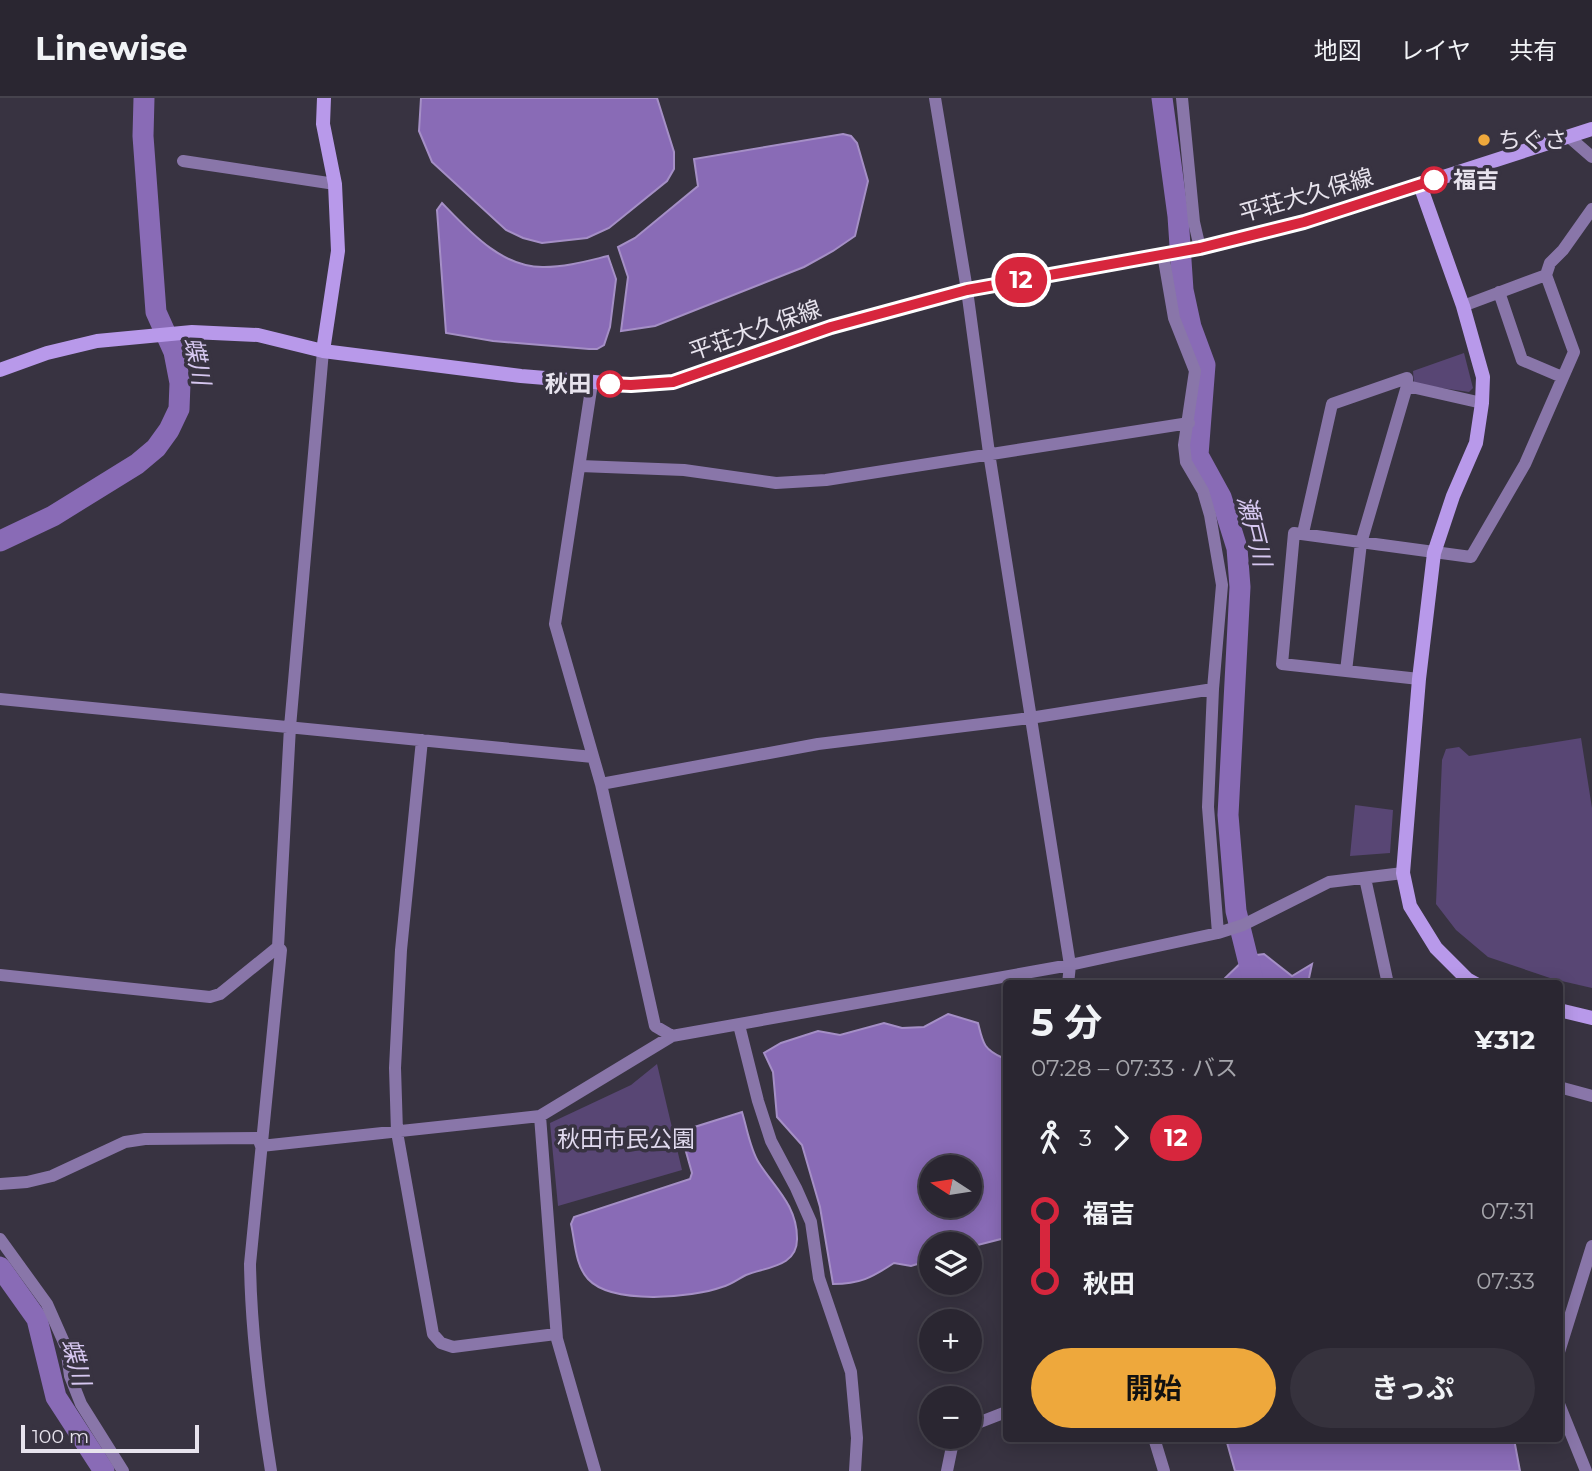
<!DOCTYPE html>
<html lang="ja">
<meta charset="utf-8">
<style>
body{margin:0;font-family:Montserrat,"Noto Sans JP",sans-serif;background:#36323d;color:#f1f3f6;height:100vh;display:flex;flex-direction:column;font-size:26px;white-space:nowrap}
*{box-sizing:border-box;margin:0}
p{font-size:23px;color:#a5a5ab}
.icon{flex:none;width:38px;height:38px;fill:none;stroke:currentColor;stroke-width:2;stroke-linecap:round;stroke-linejoin:round}
.map{position:relative;flex:1;overflow:hidden}
.sheet{position:absolute;left:1003px;top:882px;width:560px;height:462px;display:flex;flex-direction:column;background:#2a2631;border-radius:7px;box-shadow:0 4px 18px #0003,0 0 0 2px #46434d}
.sheet>*{flex:none}
.badge{padding:0 14px;border-radius:23px;font-size:24px;line-height:46px}
.needle{width:46px;rotate:282deg}
.buttons{position:absolute;left:919px;top:1057px;display:grid;gap:14px}
.buttons a{display:grid;place-items:center;width:63px;height:63px;border-radius:50%;background:#2a2631;box-shadow:0 4px 18px #0003,0 0 0 2px #46434d;font-size:35px}
.scale{position:absolute;left:21px;bottom:18px;width:178px;box-sizing:border-box;padding-left:7px;border:4px solid #e7e3ed;border-top:0;font-size:19px;line-height:24px;white-space:nowrap;color:#e7e3ed;-webkit-text-stroke:5px #383341;paint-order:stroke}
.map>.badge{position:absolute;translate:-50% -50%;box-shadow:0 0 0 4px #fff}
.legs{display:flex;align-items:center;gap:10px;height:77px;padding:0 28px;font-size:23px}
.legs p{margin-inline-start:auto}
.headline{display:flex;align-items:center;justify-content:space-between;height:119px;padding:0 28px}
h1{font-size:38px;font-weight:700;line-height:52px}
.action{display:flex;gap:14px;margin-top:auto;padding:14px 28px}
.action a{flex:1;height:80px;border-radius:42px;background:#eea83c;color:#111;font-size:28px;font-weight:700;line-height:80px;text-align:center}
.action a+a{background:#36323d;color:#f1f3f6}
ul{padding:0 28px;list-style:none}
li{display:flex;align-items:center;gap:24px;height:70px;font-size:26px}
li i{display:grid;place-items:center;width:10px;height:100%;margin:0 9px;background:currentColor}
li i::after{content:'';width:18px;height:18px;margin:-9px;border:5px solid;border-radius:50%;background:#2a2631}
li p{margin-inline-start:auto}
li:first-child i{background:linear-gradient(#0000 50%,currentColor 0)}
li:last-child i{background:linear-gradient(currentColor 50%,#0000 0)}
header{display:flex;align-items:center;gap:42px;box-sizing:border-box;height:98px;padding:0 35px;background:#2a2631;border-bottom:2px solid #46434d}
header strong{font-size:33px}
nav{display:flex;gap:38px;margin-inline-start:auto;font-size:24px}
.map>svg:first-child{display:block}
.green{fill:#584674}
.water{fill:#896bb6;stroke:#a58fc6;stroke-width:2;fill-rule:evenodd}
.lines{fill:none;stroke-linecap:round;stroke-linejoin:round}
.river{stroke:#896bb6;stroke-width:21}
.street{stroke:#8976a9;stroke-width:12}
.secondary{stroke:#b899ea;stroke-width:14}
.line-1-casing{stroke:#fff;stroke-width:16}
.line-1{stroke:#d7263d;stroke-width:10}
.poi-dot{fill:#eea83c;stroke:#383341;stroke-width:2.5}
.stop-1-dot{fill:#fff;stroke:#d7263d;stroke-width:3.5}
.labels{text-anchor:middle;stroke-width:7;stroke-linejoin:round;paint-order:stroke}
.poi-label{font-size:23px;fill:#e7e3ed;stroke:#383341;text-anchor:start}
.stop-label{font-size:23px;font-weight:bold;fill:#e7e3ed;stroke:#383341;text-anchor:start}
.street-label{font-size:23px;fill:#e7e3ed;stroke:#383341}
.park-label{font-size:23px;fill:#e1daef;stroke:#383341}
.water-label{font-size:24px;font-style:italic;fill:#d6c7f0;stroke:#383341}
</style>
<header>
<strong>Linewise</strong>
<nav><a>地図</a><a>レイヤ</a><a>共有</a></nav>
</header>
<div class="map">
<svg width="1592" height="1373" viewBox="0 0 1592 1373">
<rect width="100%" height="100%" fill="#383341"/>
<path class="green" d="M1464,255L1473,290L1469,294L1414,286L1413,273Z
M1581,640L1592,710V890L1553,881L1488,859L1456,832L1436,806L1442,662L1446,651L1459,649L1469,658Z
M1355,707L1393,712L1390,755L1350,758Z
M657,966L682,1072L558,1108L550,1025L631,987Z"/>
<path class="water" d="M421,0H657L674,54V71L667,83L609,130L587,140L542,145L523,140L506,132L432,64L419,33Z
M843,36L851,38L857,45L868,83L855,138L833,153L804,169L655,228L621,233L628,179L618,149L635,140L698,88L694,61Z
M442,105C469,133 502,170 544,169C566,169 587,163 608,158L616,181L610,229L604,247L597,251H589L493,243L446,235L437,112Z
M1264,856L1292,878L1312,866L1308,885H1220L1248,858Z
M948,916L978,925C983,945 983,951 1003,960L1006,968V1137L1001,1141L970,1149V1146H931V1162L911,1168L894,1165C871,1180 860,1186 833,1186L820,1109L802,1047L777,1019L773,974L764,955L781,945L818,933L840,937L884,925L902,930L924,929ZM970,1069V1108H931V1069Z
M742,1014C747,1030 750,1051 759,1065C774,1089 797,1107 797,1140C798,1169 766,1169 746,1177C738,1181 731,1187 722,1189C692,1200 612,1207 588,1181C575,1167 575,1143 571,1126L574,1119L690,1081L692,1075L681,1036L685,1032Z
M1226,1341H1514L1520,1373H1235Z"/>
<g class="lines">
<path class="river" d="M1162,0L1178,118L1183,192L1191,229L1205,267L1198,357L1221,399L1237,450L1240,489L1228,717L1236,813L1254,886
M0,443L53,418L137,366L156,350L169,332L179,311L180,285L174,254L156,214L143,38L144,0
M0,1169L37,1221L56,1299L104,1373"/>
<path class="street" d="M935,0L967,192L989,355L1070,867L1068,886
M1182,0L1194,124L1200,150
M1569,39L1592,59
M183,63L335,86
M1163,156L1174,220L1195,273L1184,347L1186,364L1203,393L1210,417L1222,487L1213,591L1208,709L1218,835
M1499,194L1522,262L1562,279
M1463,208L1546,177
M592,285L555,526L601,686L655,928L672,938
M580,368L684,372L776,385L826,382L1189,325
M1303,435L1332,306L1407,280V288L1482,305
M1346,573L1361,445L1407,288
M1419,581L1282,566L1294,435L1471,459L1525,366L1574,254L1546,177L1550,165L1563,152L1592,111
M0,601L593,659
M422,642L401,852L395,970L397,1034L433,1236L441,1245L453,1249L556,1236
M601,686L818,646L1030,620L1213,591
M1365,780L1388,886
M0,877L210,899L220,896L278,849
M739,927L758,1003L771,1043L796,1090L811,1124L819,1180L851,1274L857,1340L855,1373
M1559,989L1592,998
M540,1018L557,1241L595,1373
M261,1048L540,1018L672,938L1070,867L1218,835L1243,827L1329,784L1403,775
M0,1086L27,1084L52,1078L125,1044L145,1041L258,1040L261,1048
M0,1141L47,1206L66,1249L70,1278L81,1306L123,1373
M1559,1254L1592,1148
M1559,1306L1586,1373
M970,1328L1006,1314
M1154,1340L1164,1373
M271,1373C260,1304 251,1236 250,1166L281,852L278,849L290,629L323,253
M947,1373L954,1339"/>
<path class="secondary" d="M1420,87L1463,208L1483,279L1482,305L1476,345L1453,398L1434,455L1419,581L1403,775L1410,808L1436,850L1467,881L1476,886
M323,253L338,153L335,86L323,26L324,0
M0,272L47,255L97,243L192,234L258,237L323,253L521,278L631,287L673,284L831,229L967,192L1200,150L1304,124L1592,31
M1559,912L1592,920"/>
</g>
<g class="lines">
<defs>
<path id="line-1" d="M610,286L631,287L673,284L831,229L967,192L1200,150L1304,124L1434,82"/>
</defs>
<use href="#line-1" class="line-1-casing"/>
<use href="#line-1" class="line-1"/>
</g>
<circle class="poi-dot" cx="1484" cy="42" r="7"/>
<g class="stop-1-dot">
<circle cx="1434" cy="82" r="12"/>
<circle cx="610" cy="286" r="12"/>
</g>
<g class="labels">
<g class="poi-label">
<text x="1498" y="50">ちぐさ</text>
</g>
<g class="stop-label">
<text x="1453" y="90">福吉</text>
<text x="591" y="294" text-anchor="end">秋田</text>
</g>
<g class="street-label">
<text transform="translate(1306 97) rotate(-16)" y="8">平荘大久保線</text>
<text transform="translate(755 232) rotate(-19)" y="8">平荘大久保線</text>
</g>
<g class="park-label">
<text x="626" y="1049">秋田市民公園</text>
</g>
<g class="water-label">
<text transform="translate(197 263) rotate(79)" y="8">蝶川</text>
<text transform="translate(1254 433) rotate(76)" y="8">瀬戸川</text>
<text transform="translate(76 1264) rotate(75)" y="8">蝶川</text>
</g>
</g>
</svg>
<div class="buttons">
<a><svg class="needle" viewBox="-14 -14 28 28"><path d="M0-13l5 13h-10z" fill="#e53935"/><path d="M0 13l5-13h-10z" fill="#a5a5ab"/></svg></a>
<a><svg class="icon" aria-label="layers" viewBox="0 0 24 24"><path d="M12 4l9 5-9 5-9-5zM3 14l9 5 9-5"/></svg></a>
<a>+</a>
<a>−</a>
</div>
<div class="scale">100 m</div>
<b class="badge" style="left:1021px;top:182px;background:#d7263d;color:#fff">12</b>
<section class="sheet">
<div class="headline"><div><h1>5 分</h1><p>07:28 – 07:33 · バス</p></div><b>¥312</b></div>
<div class="legs"><svg class="icon" aria-label="walk" viewBox="0 0 24 24"><circle cx="13" cy="4" r="2"/><path d="M13 8l-2 6 4 7M11 14l-3 7M7 12l3-4h3l4 4"/></svg>3<svg class="icon" aria-label="forward" viewBox="0 0 24 24"><path d="M9 5l7 7-7 7"/></svg><b class="badge" style="background:#d7263d;color:#fff">12</b></div>
<ul>
<li><i style="color:#d7263d"></i><b>福吉</b><p>07:31</p></li>
<li><i style="color:#d7263d"></i><b>秋田</b><p>07:33</p></li>
</ul>
<div class="action"><a>開始</a><a>きっぷ</a></div>
</section>
</div>
